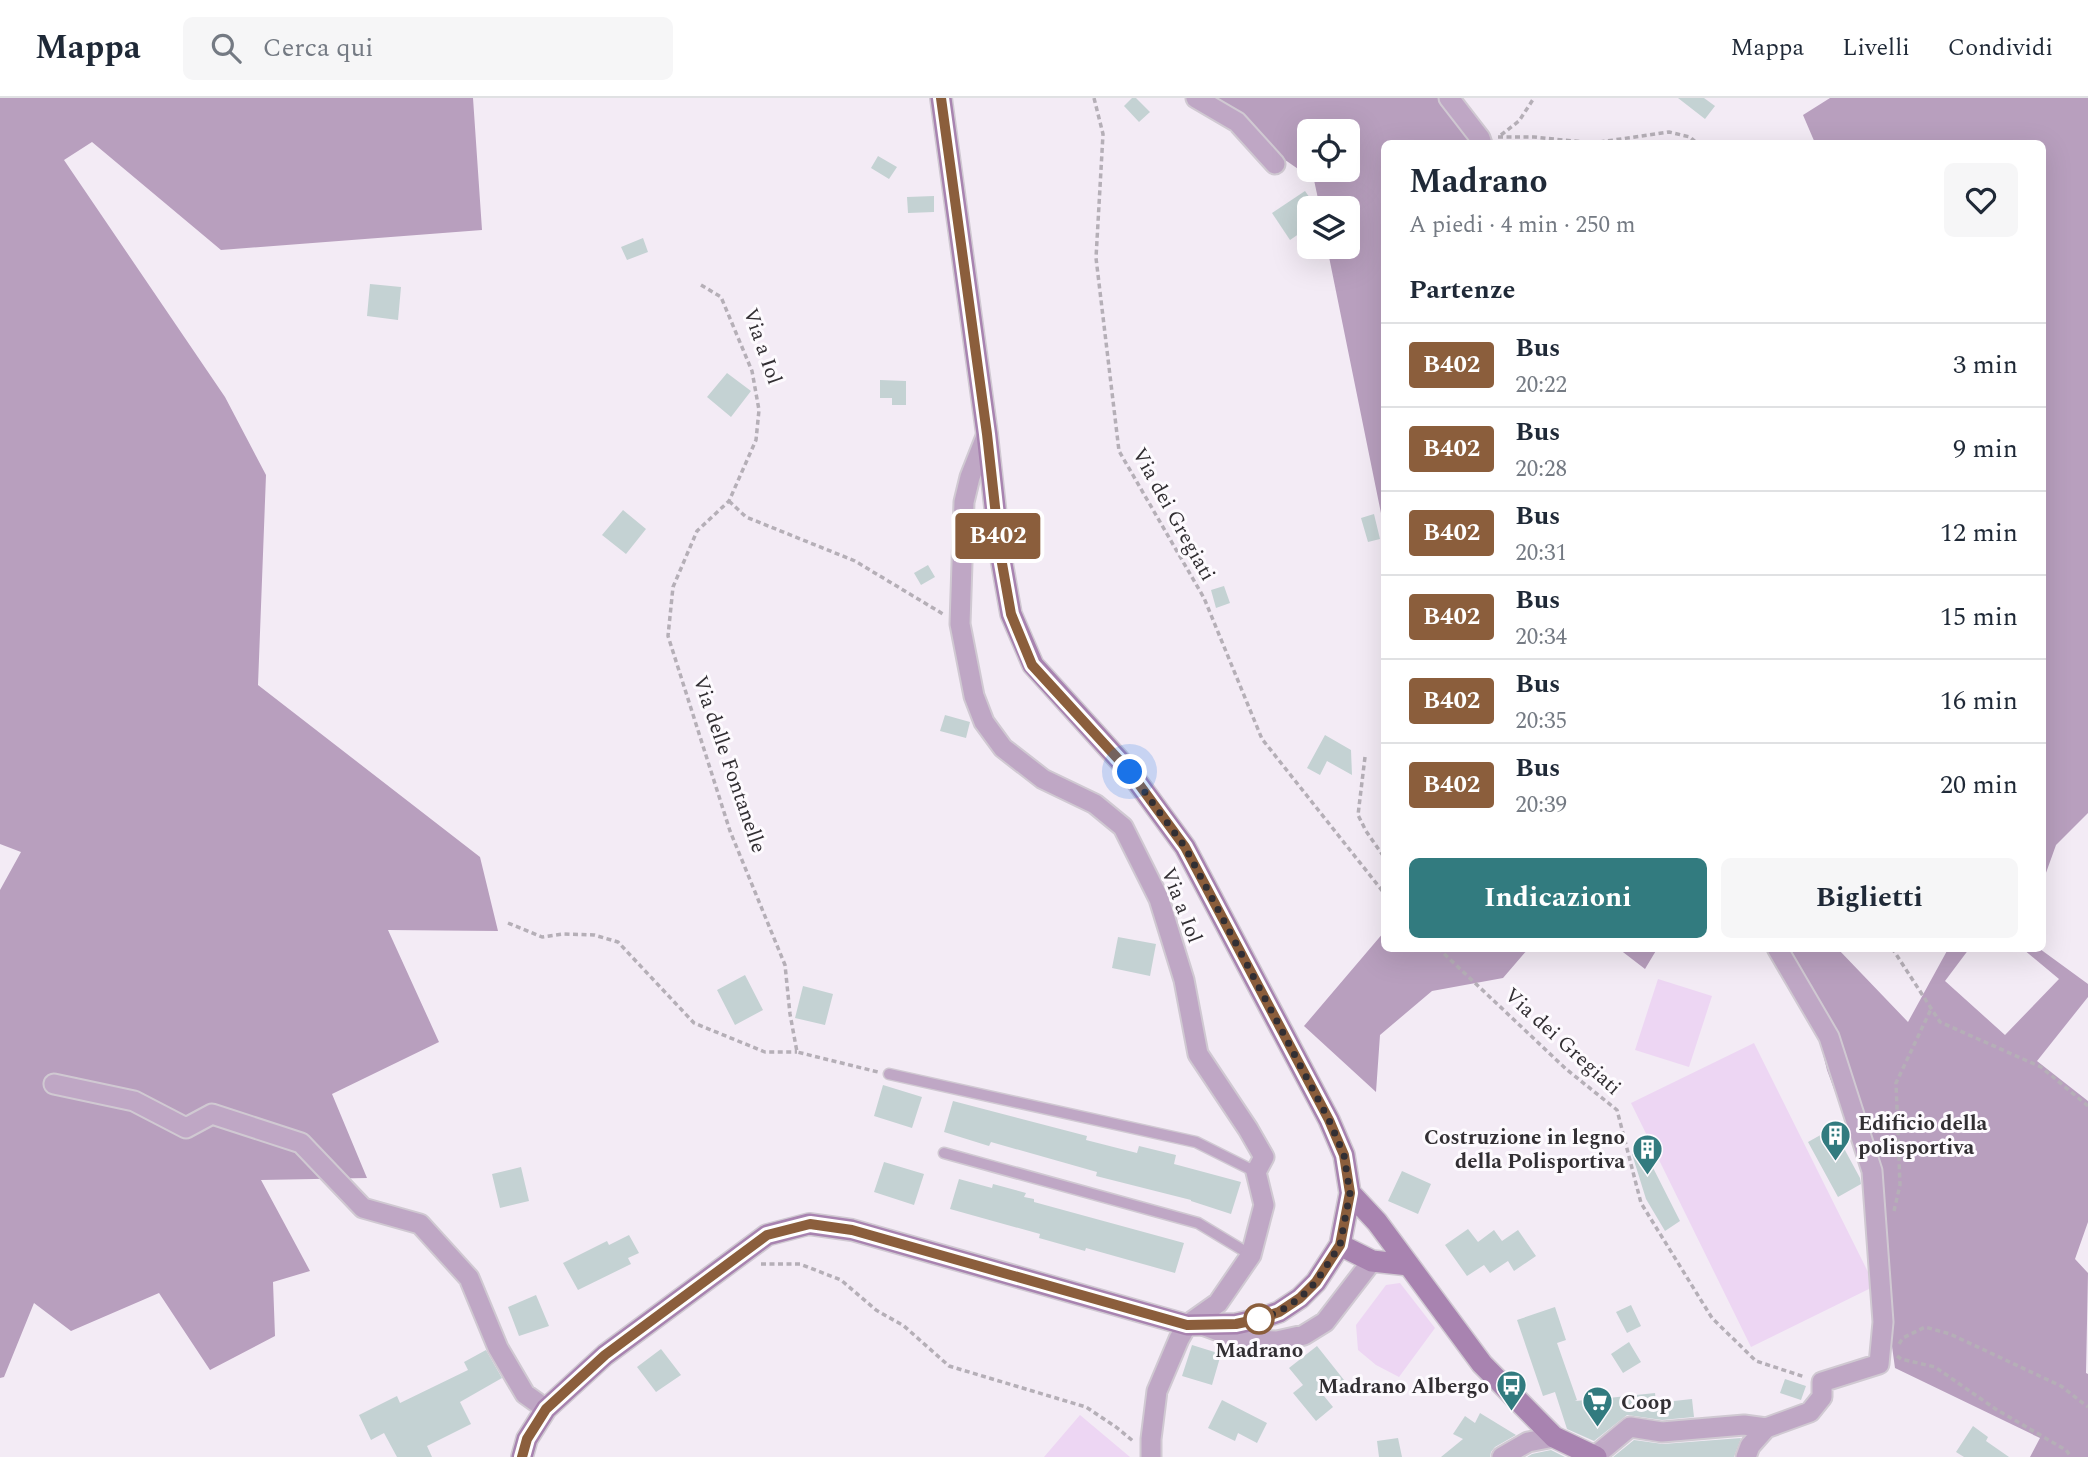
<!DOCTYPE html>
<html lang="it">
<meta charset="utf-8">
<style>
body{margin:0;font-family:Spectral,serif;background:#f6f6f7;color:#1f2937;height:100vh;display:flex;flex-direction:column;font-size:26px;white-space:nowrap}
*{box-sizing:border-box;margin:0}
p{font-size:23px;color:#747a83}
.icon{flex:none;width:38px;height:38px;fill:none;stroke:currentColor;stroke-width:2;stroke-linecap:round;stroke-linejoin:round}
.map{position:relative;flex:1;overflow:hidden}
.details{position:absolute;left:1381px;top:42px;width:665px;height:812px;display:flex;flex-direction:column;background:#fff;border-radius:10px;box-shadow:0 7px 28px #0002}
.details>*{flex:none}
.badge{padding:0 14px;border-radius:5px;font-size:24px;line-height:46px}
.buttons{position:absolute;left:1297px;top:21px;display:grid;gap:14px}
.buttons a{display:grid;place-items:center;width:63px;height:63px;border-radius:10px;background:#fff;box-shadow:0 7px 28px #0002;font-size:35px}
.you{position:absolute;width:35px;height:35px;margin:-18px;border:5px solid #fff;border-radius:50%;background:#1a73e8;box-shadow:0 0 0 10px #1a73e833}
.map>.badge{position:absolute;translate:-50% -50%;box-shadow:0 0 0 4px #fff}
h2{padding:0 28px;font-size:26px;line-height:63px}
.round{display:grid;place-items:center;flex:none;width:74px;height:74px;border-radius:10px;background:#f6f6f7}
.head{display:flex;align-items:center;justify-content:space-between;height:119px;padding:0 28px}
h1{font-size:33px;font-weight:700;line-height:52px}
.primary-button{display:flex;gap:14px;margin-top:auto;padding:14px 28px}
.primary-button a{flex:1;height:80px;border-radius:10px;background:#327b7f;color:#fff;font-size:28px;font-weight:700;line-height:80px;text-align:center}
.primary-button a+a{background:#f6f6f7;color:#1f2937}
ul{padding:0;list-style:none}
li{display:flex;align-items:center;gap:21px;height:84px;padding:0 28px;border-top:2px solid #e0e1e3}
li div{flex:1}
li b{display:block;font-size:26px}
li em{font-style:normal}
li .badge{min-width:77px;font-weight:700;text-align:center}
header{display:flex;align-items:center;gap:42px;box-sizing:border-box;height:98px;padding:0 35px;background:#fff;border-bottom:2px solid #e0e1e3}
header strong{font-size:33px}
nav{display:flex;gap:38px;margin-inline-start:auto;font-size:24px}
.search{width:490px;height:63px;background:#f6f6f7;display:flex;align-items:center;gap:18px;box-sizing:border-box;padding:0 24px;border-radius:10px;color:#747a83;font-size:26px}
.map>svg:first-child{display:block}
.green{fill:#edd6f3}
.forest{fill:#b89fbe;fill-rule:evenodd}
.building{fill:#c4d2d3}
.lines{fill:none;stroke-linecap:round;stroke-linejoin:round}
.lane-casing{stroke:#d0c9d2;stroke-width:13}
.street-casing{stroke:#d0c9d2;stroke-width:23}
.secondary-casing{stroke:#d0c9d2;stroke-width:24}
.path{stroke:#b5afb7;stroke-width:3.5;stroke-dasharray:5 3.5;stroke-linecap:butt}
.lane{stroke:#bfa7c5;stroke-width:10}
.street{stroke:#bfa7c5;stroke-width:19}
.secondary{stroke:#a883b0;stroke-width:21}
.line-casing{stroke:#fff;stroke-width:16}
.line{stroke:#8b5e3c;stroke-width:10}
.walk{stroke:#322f33;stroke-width:7;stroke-dasharray:0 12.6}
.stop-dot{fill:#fff;stroke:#8b5e3c;stroke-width:3.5}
.labels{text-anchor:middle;stroke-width:6;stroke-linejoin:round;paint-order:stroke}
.street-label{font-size:21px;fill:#322f33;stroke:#fdfafe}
.poi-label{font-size:21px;font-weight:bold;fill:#322f33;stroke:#fdfafe;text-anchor:start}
.stop-label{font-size:21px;font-weight:bold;fill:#322f33;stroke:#fdfafe}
</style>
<header>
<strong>Mappa</strong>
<div class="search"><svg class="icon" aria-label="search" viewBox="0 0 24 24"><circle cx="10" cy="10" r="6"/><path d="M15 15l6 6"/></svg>Cerca qui</div>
<nav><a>Mappa</a><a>Livelli</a><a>Condividi</a></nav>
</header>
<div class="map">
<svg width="2088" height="1359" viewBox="0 0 2088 1359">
<rect width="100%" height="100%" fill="#f3ebf5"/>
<path class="green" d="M1658,881L1712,898L1689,969L1635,952Z
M1754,945L1875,1188L1751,1249L1631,1005Z
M1400,1185L1435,1230L1399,1279L1376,1267L1358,1252L1356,1227L1386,1187Z
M1080,1317L1130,1359H1044Z"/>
<path class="forest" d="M0,0H473L482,132L221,152L92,44L64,62L225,299L266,377L258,587L480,759L498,833L388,832L439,944L332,996L367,1080L261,1082L310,1173L273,1184L275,1238L210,1272L159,1195L71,1233L34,1205L4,1279L0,1280V792L21,754L0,746Z
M1196,0H1456L1489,45L1384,46V430L1327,149H1348V110H1320L1314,82ZM1309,33H1348V72H1309Z
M1830,0H2088V715L2056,747L2042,786V46L1815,45L1803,17Z
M1384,834V850L1528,851L1503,880L1432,893L1380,937L1376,994L1304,928Z
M1619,851H1657L1645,871Z
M1789,851H1838L1908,924L1948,851H1969L1945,883L2005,937L2059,881L2023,851H2040L2088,886V899L2037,963L2088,1003V1124L2075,1161L2088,1175L2086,1275L2088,1276V1359H2030L2040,1340L1895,1270L1870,1088L1827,972L1809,899Z"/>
<path class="building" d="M1132,0H1136L1150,14L1139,24L1124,8Z
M1678,0H1704L1715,8L1705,21Z
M878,58L897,69L889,81L871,70Z
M1305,93L1317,110H1309V129L1290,142L1272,115Z
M934,98V114L908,115L907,99Z
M643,140L648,154L627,162L621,149Z
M370,186L401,189L398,222L367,218Z
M727,275L751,293L731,319L707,299Z
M880,282L906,283V307H892V300H880Z
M623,412L646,431L626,456L602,437Z
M1374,416L1380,441L1368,444L1361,420Z
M928,467L935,479L921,487L914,475Z
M1224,488L1230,505L1216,510L1211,492Z
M945,617L970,624L966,640L940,633Z
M1325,637L1351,652L1352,677L1327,663L1320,677L1307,670Z
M1118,839L1156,846L1150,878L1112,870Z
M745,877L763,912L735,927L717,892Z
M803,888L833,896L825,927L795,920Z
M883,987L922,999L912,1030L874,1018Z
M953,1003L1087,1038L1086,1042L1137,1055L1139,1048L1176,1057L1174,1066L1241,1084L1231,1116L1191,1103V1102L1096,1078L1097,1074L991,1044L989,1048L944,1034Z
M1833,1030L1860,1080L1861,1086L1838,1099L1808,1044Z
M1644,1052L1680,1123L1665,1133L1646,1101L1632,1056Z
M884,1064L924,1076L914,1107L874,1094Z
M521,1069L529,1103L500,1110L492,1076Z
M1402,1073L1431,1086L1418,1116L1388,1103Z
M959,1081L992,1090L993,1086L1026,1095L1024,1099L1034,1101V1104L1184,1145L1175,1175L1086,1150L1085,1153L1039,1140L1040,1136L950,1111Z
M1468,1131L1478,1144L1494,1132L1502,1143L1518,1132L1536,1158L1514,1173L1508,1163L1490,1175L1484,1167L1467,1178L1445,1147Z
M629,1137L639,1155L628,1160L631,1166L578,1192L563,1165L607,1143L609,1147Z
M536,1197L549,1228L519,1238L508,1209Z
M1631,1207L1641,1228L1627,1235L1616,1214Z
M1555,1209L1566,1242L1557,1245L1577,1302L1575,1303L1586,1302L1587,1305L1599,1301L1655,1295L1656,1305L1692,1301L1694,1319L1662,1322L1627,1317L1594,1343L1567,1331L1555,1294L1543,1298L1517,1222Z
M1629,1244L1641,1264L1623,1275L1611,1256Z
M1192,1247L1221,1256L1212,1287L1182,1278Z
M1317,1248L1344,1282L1324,1298L1333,1309L1316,1323L1293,1295L1303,1287L1289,1270Z
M661,1251L681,1277L656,1294L637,1269Z
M486,1252L502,1280L460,1304L471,1326L427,1348L432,1359H397L384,1335L371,1342L359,1317L397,1298L400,1305L468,1272L464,1264Z
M1785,1281L1806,1288L1801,1302L1780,1295Z
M1222,1302L1267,1325L1257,1345L1238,1335L1235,1343L1208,1330Z
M1480,1315L1516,1337L1495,1349L1491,1354L1490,1359H1441L1463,1341L1453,1336L1465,1318L1475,1325Z
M1973,1328L1988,1339L1986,1343L2009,1359H1964L1956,1354Z
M1398,1340L1402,1359H1379L1377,1343Z
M1741,1340L1734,1359H1613L1634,1342L1663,1346Z
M1551,1352L1565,1359H1527L1532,1356Z"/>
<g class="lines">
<defs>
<path id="lane" d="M889,976L1196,1044L1256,1074
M944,1055L1198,1125L1251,1157"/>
<path id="street" d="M1196,0L1237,24L1275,66
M1449,0L1480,40L1482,46
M987,336L970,379L964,404L960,526L974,598L984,624L1003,650L1043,681L1095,706L1123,729L1159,801L1184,882L1198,956L1248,1031L1264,1059L1256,1074L1264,1107L1251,1157L1218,1205L1187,1227L1179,1241L1157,1293L1151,1341V1359
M54,986L134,1003L186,1030L212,1016L301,1045L363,1110L420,1126L469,1180L498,1250L525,1296L546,1311
M1205,1228L1243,1242L1277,1243L1304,1237L1325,1224L1372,1163
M1595,1358L1630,1329L1662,1334L1744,1327L1766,1330L1810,1314L1822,1299V1284L1879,1266L1883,1224L1872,1073L1829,939L1777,850
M1502,1359L1528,1344L1554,1339
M1746,1359L1750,1348L1766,1330"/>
<path id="secondary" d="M1350,1095L1377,1124L1482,1266L1554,1339L1596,1359
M1340,1147L1372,1163L1409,1167
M522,1359L527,1341L546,1311L605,1257L767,1137L809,1126L852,1132L1187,1227L1236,1226L1259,1221L1279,1214L1300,1200L1316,1184L1340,1147L1350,1095L1344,1057L1329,1022L1185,749L1130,674L1033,567L1011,516L1000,454L987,336L941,0"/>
</defs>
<use href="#lane" class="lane-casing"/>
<use href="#street" class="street-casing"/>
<use href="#secondary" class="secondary-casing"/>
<path class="path" d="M1094,0L1103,36L1096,160L1119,353L1204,500L1262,641L1384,795
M1501,37L1519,23L1534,0
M1498,39H1534L1593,45L1669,34L1690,39L1698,46
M701,187L721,199L752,273L759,312L756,342L729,403L697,433L673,489L668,538L730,733L785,867L790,916L797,954L878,974
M729,403L746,419L855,463L943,516
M1365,659L1358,717L1366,733L1384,759
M508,825L542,839L563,836L594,837L618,844L694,925L765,954H797
M1438,850L1566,971L1617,1012L1641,1105L1712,1220L1756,1263L1805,1279
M1892,850L1940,924L2041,969L2088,1008
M1894,1113L1900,1087L1896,985L1931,911
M761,1166H800L841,1182L876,1212L904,1228L949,1268L1086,1309L1116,1329L1133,1343
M1899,1246L1903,1240L1925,1229L1950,1236L2061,1288L2088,1309
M1897,1258L1901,1261L1935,1269L1997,1312L2066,1352L2071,1359"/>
<use href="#lane" class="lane"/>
<use href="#street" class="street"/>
<use href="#secondary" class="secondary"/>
</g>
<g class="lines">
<defs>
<path id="line" d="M522,1359L527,1341L546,1311L605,1257L767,1137L810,1126L852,1132L1187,1227L1236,1226L1259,1221L1279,1214L1300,1200L1316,1184L1340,1147L1350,1095L1344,1057L1329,1022L1185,749L1130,674L1032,567L1011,516L1000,454L987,336L941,0"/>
</defs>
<use href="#line" class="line-casing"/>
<use href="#line" class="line"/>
<path class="walk" d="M1130,674L1185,749L1329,1022L1344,1057L1350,1095L1340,1147L1316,1184L1300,1200L1279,1214L1259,1221"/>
</g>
<defs>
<symbol id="building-pin" viewBox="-11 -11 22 30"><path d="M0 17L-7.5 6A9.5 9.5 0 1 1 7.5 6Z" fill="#327b7f" stroke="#fdfafe"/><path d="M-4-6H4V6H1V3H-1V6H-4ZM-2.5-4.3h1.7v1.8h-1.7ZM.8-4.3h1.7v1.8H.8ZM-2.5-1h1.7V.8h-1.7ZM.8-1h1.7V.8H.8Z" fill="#fff"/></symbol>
<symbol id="bus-pin" viewBox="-11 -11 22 30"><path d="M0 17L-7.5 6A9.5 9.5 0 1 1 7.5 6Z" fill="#327b7f" stroke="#fdfafe"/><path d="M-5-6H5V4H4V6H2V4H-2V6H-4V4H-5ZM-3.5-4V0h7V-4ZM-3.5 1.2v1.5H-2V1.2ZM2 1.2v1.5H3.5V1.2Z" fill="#fff"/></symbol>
<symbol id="supermarket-pin" viewBox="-11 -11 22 30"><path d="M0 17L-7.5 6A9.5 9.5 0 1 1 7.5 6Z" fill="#327b7f" stroke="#fdfafe"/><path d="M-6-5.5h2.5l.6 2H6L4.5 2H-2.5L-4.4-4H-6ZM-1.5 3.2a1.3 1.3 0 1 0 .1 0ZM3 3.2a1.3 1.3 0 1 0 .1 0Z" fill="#fff"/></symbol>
</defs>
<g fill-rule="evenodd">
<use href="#building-pin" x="1818" y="1020" width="35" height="47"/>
<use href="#building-pin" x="1630" y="1034" width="35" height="47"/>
<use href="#bus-pin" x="1494" y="1270" width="35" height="47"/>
<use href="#supermarket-pin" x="1580" y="1286" width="35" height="47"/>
</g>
<circle class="stop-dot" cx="1259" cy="1221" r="14"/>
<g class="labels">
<g class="street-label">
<text transform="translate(763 248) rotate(71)" y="7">Via a Iol</text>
<text transform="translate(1174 416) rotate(61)" y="7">Via dei Gregiati</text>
<text transform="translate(730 666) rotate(71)" y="7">Via delle Fontanelle</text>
<text transform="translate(1182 807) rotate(69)" y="7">Via a Iol</text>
<text transform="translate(1563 943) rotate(42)" y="7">Via dei Gregiati</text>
</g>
<g class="poi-label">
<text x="1858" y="1032">Edificio della<tspan x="1858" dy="24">polisportiva</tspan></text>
<text x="1625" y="1046" text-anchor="end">Costruzione in legno<tspan x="1625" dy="24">della Polisportiva</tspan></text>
<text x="1489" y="1295" text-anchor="end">Madrano Albergo</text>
<text x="1621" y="1311">Coop</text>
</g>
<g class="stop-label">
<text x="1259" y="1259">Madrano</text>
</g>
</g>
</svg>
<div class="buttons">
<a><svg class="icon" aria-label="locate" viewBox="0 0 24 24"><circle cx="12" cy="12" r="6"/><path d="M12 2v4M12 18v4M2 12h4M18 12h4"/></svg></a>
<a><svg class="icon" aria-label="layers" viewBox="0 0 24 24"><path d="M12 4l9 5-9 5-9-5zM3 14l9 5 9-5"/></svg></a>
</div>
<div class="you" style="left:1130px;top:674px"></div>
<b class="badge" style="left:998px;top:438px;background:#8b5e3c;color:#fff">B402</b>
<section class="details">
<div class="head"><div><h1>Madrano</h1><p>A piedi · 4 min · 250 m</p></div><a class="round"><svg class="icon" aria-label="heart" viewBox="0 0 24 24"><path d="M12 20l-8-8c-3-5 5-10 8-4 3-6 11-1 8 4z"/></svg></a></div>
<h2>Partenze</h2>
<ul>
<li><span class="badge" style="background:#8b5e3c;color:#fff">B402</span><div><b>Bus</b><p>20:22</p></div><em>3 min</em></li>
<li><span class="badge" style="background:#8b5e3c;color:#fff">B402</span><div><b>Bus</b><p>20:28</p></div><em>9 min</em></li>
<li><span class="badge" style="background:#8b5e3c;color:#fff">B402</span><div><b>Bus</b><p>20:31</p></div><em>12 min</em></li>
<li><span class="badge" style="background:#8b5e3c;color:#fff">B402</span><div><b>Bus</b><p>20:34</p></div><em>15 min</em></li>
<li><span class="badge" style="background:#8b5e3c;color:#fff">B402</span><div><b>Bus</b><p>20:35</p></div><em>16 min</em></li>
<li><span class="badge" style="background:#8b5e3c;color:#fff">B402</span><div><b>Bus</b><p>20:39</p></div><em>20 min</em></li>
</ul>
<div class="primary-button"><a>Indicazioni</a><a>Biglietti</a></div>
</section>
</div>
